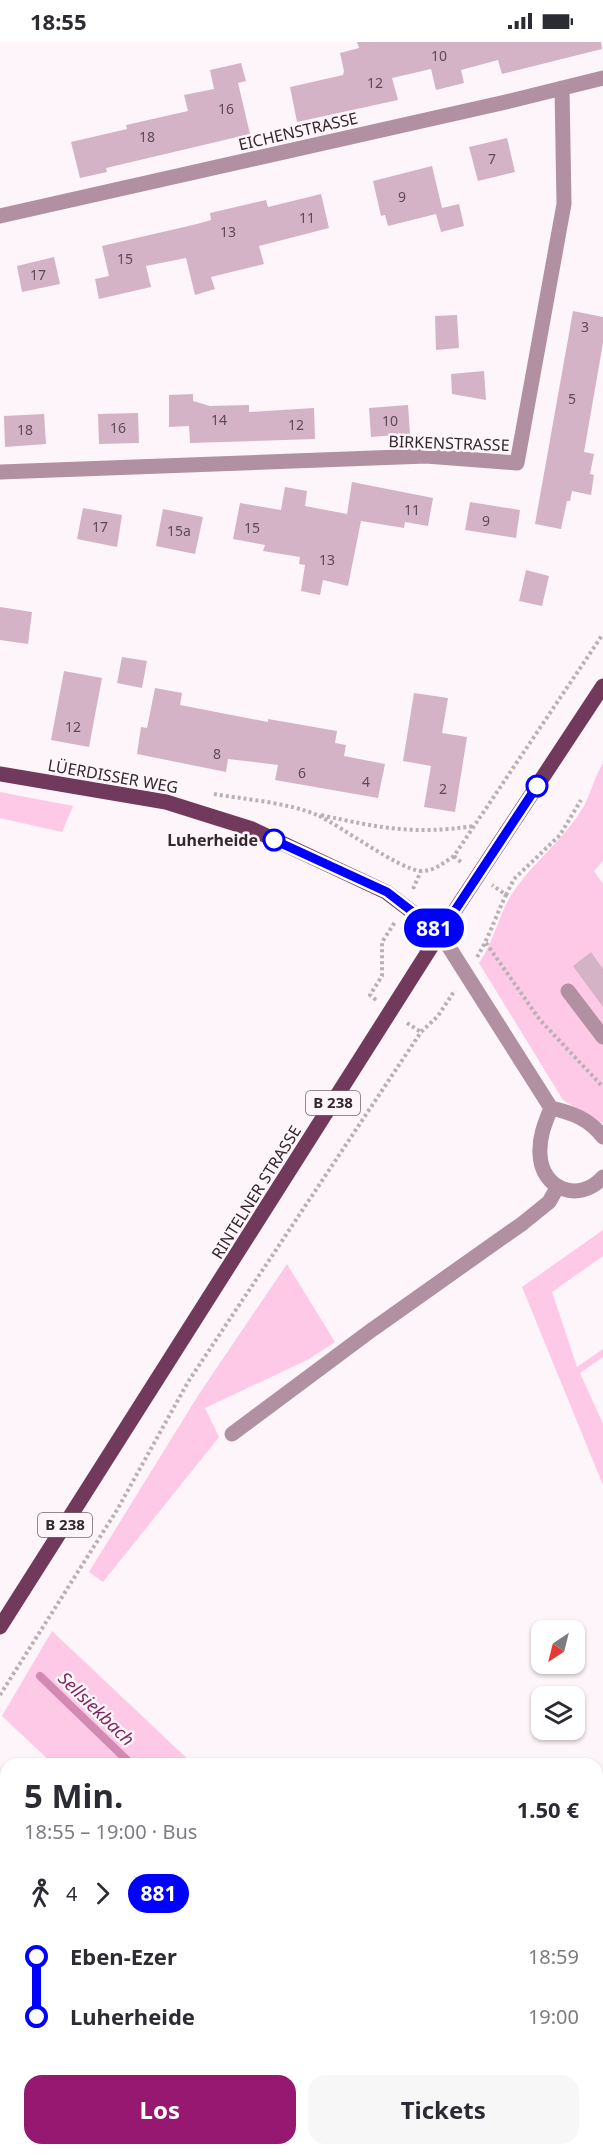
<!DOCTYPE html>
<html lang="de">
<meta charset="utf-8">
<style>
body{margin:0;font-family:"Noto Sans",sans-serif;background:#f7f7f7;color:#2b2b33;height:100vh;display:flex;flex-direction:column;font-size:22px;white-space:nowrap}
*{box-sizing:border-box;margin:0}
p{font-size:20px;color:#7c7c81}
.icon{flex:none;width:33px;height:33px;fill:none;stroke:currentColor;stroke-width:2;stroke-linecap:round;stroke-linejoin:round}
.map{position:relative;flex:1;overflow:hidden}
.sheet{position:absolute;left:0px;top:1716px;width:603px;height:398px;display:flex;flex-direction:column;background:#fff;border-radius:18px 18px 0 0;box-shadow:0 2px 4px #0004}
.sheet>*{flex:none}
.badge{padding:0 12px;border-radius:20px;font-size:21px;line-height:39px}
.needle{width:39px;rotate:215deg}
.buttons{position:absolute;left:531px;top:1578px;display:grid;gap:12px}
.buttons a{display:grid;place-items:center;width:54px;height:54px;border-radius:12px;background:#fff;box-shadow:0 2px 4px #0004;font-size:30px}
.map>.badge{position:absolute;translate:-50% -50%;box-shadow:0 0 0 3px #fff}
.legs{display:flex;align-items:center;gap:9px;height:66px;padding:0 24px;font-size:20px}
.legs p{margin-inline-start:auto}
.head{display:flex;align-items:center;justify-content:space-between;height:102px;padding:0 24px}
h1{font-size:33px;font-weight:700;line-height:45px}
.button{display:flex;gap:12px;margin-top:auto;padding:12px 24px}
.button a{flex:1;height:69px;border-radius:18px;background:#961870;color:#fff;font-size:24px;font-weight:700;line-height:69px;text-align:center}
.button a+a{background:#f7f7f7;color:#2b2b33}
ul{padding:0 24px;list-style:none}
li{display:flex;align-items:center;gap:21px;height:60px;font-size:22px}
li i{display:grid;place-items:center;width:9px;height:100%;margin:0 8px;background:currentColor}
li i::after{content:'';width:15px;height:15px;margin:-8px;border:4px solid;border-radius:50%;background:#fff}
li p{margin-inline-start:auto}
li:first-child i{background:linear-gradient(#0000 50%,currentColor 0)}
li:last-child i{background:linear-gradient(currentColor 50%,#0000 0)}
.status{display:flex;justify-content:space-between;align-items:center;height:42px;padding:0 30px;background:#fff;direction:ltr}
.status svg{height:16px;fill:currentColor}
.map>svg:first-child{display:block}
.green{fill:#fdc9e6}
.lines{fill:none;stroke-linecap:round;stroke-linejoin:round}
.stream{stroke:#d289b4;stroke-width:8}
.building{fill:#d5b3c6}
.path{stroke:#b9b0b5;stroke-width:4;stroke-dasharray:3 3;stroke-linecap:butt}
.minor{stroke:#b190a2;stroke-width:15}
.major{stroke:#713a5c;stroke-width:15}
.line-1-casing{stroke:#fff;stroke-width:14}
.line-1{stroke:#00f;stroke-width:9}
.stop-1-dot{fill:#fff;stroke:#00f;stroke-width:3}
.labels{text-anchor:middle;stroke-width:5;stroke-linejoin:round;paint-order:stroke}
.number-label{font-size:14px;fill:#5c4a54}
.shield{fill:#fdf5f9;stroke:#70656b;stroke-width:1.5}
.shield-label{font-size:15px;font-weight:bold;fill:#34272e}
.street-label{font-size:16px;fill:#34272e;stroke:#fdf5f9}
.stop-label{font-size:16px;font-weight:bold;fill:#34272e;stroke:#fdf5f9;text-anchor:end}
.water-label{font-size:18px;font-style:italic;fill:#812b63;stroke:#fdf5f9}
</style>
<div class="status"><b>18:55</b><svg viewBox="0 0 49 12"><path d="M0 12V9h3v3zM5 12V6h3v6zM10 12V3h3v9zM15 12V0h3v12zM26 1h20v11H26zM47 4h2v5h-2z"/></svg></div>
<div class="map">
<svg width="603" height="2113" viewBox="0 0 603 2113">
<rect width="100%" height="100%" fill="#fdf5f9"/>
<path class="green" d="M603,721V819L594,829L603,842V1082L563,1058L479,921C496,897 498,870 516,846C537,817 566,795 584,764C591,750 595,734 603,721Z
M0,750L73,764L62,790L0,776Z
M603,1188V1214L552,1250L577,1325L603,1307V1315L580,1331L603,1382V1443L522,1245Z
M287,1222L335,1300L309,1317L205,1366L219,1395L103,1540L89,1530L199,1352Z
M52,1589L193,1722H53L2,1674Z
M460,2108H592L597,2113H466Z"/>
<g class="lines">
<path class="stream" d="M40,1634L131,1722
M532,2108L537,2113"/>
</g>
<path class="building" d="M357,0H601L602,7L502,32L498,18L461,28L464,41L436,48L431,27L392,36L398,58L297,80L290,45L343,33L344,29L340,11L359,6Z
M241,21L246,39L238,41L250,92L106,126L107,130L80,136L71,100L127,87L126,83L188,69L184,53L214,47L210,28Z
M507,96L515,130L478,139L469,105Z
M432,124L442,166L459,162L464,184L441,190L436,172L388,184L385,173L381,174L373,139Z
M321,152L329,186L259,204L264,222L211,235L215,247L195,253L186,216L146,224L151,245L99,257L95,237L109,234L102,204L197,182L211,178L210,171L266,158L268,165Z
M54,215L60,242L22,250L17,224Z
M573,269L603,275V301L584,410L594,412L590,432L594,433L591,453L572,449L570,459H567L561,487L535,482Z
M457,273L459,306L436,308L435,274Z
M484,329L486,358L452,352L451,332Z
M193,352V359L210,364L249,363V370L314,366L315,397L190,401L189,384L169,385V353Z
M408,363L410,392L371,395L369,366Z
M138,371L139,401L99,402L98,372Z
M44,372L46,402L5,405L4,374Z
M352,440L433,456L428,484L405,480L404,486L361,479L348,544L323,538L320,553L301,549L305,523L299,522L300,515L263,509L265,503L233,497L240,461L281,468L285,445L307,449L305,464L347,472Z
M470,460L520,468L516,496L465,488Z
M83,466L122,473L117,505L77,497Z
M163,467L203,475L195,512L156,504Z
M526,528L549,534L542,564L519,559Z
M0,565L32,570L28,602L0,598Z
M122,615L147,619L142,646L117,641Z
M64,629L102,636L89,705L51,698Z
M155,646L182,651L180,663L268,680V677L337,689L335,701L346,703L344,714L385,722L378,756L275,738L278,723L228,717L226,730L137,712L141,685L147,686Z
M414,651L448,656L442,691L467,695L455,770L424,765L431,724L403,719Z
M591,910L603,927V965L573,924Z"/>
<g class="lines">
<path class="path" d="M214,752C243,757 290,761 317,773C343,785 398,827 421,829C435,829 443,821 454,814L603,592
M321,773C380,786 413,793 474,784
M454,814L462,821
M413,847L421,829
M506,853L514,837L560,793L581,758
M486,901L540,978L603,1045
M477,915C489,896 496,873 506,853L492,843
M376,958L370,953L382,934V900L395,880
M407,981L421,990
M0,1653L117,1468L188,1340L421,990L438,974L455,948"/>
<path class="minor" d="M0,174L510,59L603,36
M0,430L426,414L517,421L564,162L562,46
M440,891L551,1066C573,1071 589,1077 603,1095
M568,949L603,995
M551,1066C545,1081 539,1095 540,1112C541,1147 579,1162 603,1135
M232,1392L373,1287L523,1181L549,1160L557,1146"/>
<path class="major" d="M0,732L166,760L252,787L386,850L440,891
M0,1585L440,891L603,644"/>
</g>
<g class="lines">
<defs>
<path id="line-1" d="M274,798L387,850L440,891L537,744"/>
</defs>
<use href="#line-1" class="line-1-casing"/>
<use href="#line-1" class="line-1"/>
</g>
<g class="stop-1-dot">
<circle cx="537" cy="744" r="10"/>
<circle cx="274" cy="798" r="10"/>
</g>
<g class="labels">
<g class="number-label">
<text x="439" y="19">10</text>
<text x="375" y="46">12</text>
<text x="226" y="72">16</text>
<text x="147" y="100">18</text>
<text x="492" y="122">7</text>
<text x="402" y="160">9</text>
<text x="307" y="181">11</text>
<text x="228" y="195">13</text>
<text x="125" y="222">15</text>
<text x="38" y="238">17</text>
<text x="585" y="290">3</text>
<text x="572" y="362">5</text>
<text x="219" y="383">14</text>
<text x="390" y="384">10</text>
<text x="296" y="388">12</text>
<text x="118" y="391">16</text>
<text x="25" y="393">18</text>
<text x="412" y="473">11</text>
<text x="486" y="484">9</text>
<text x="100" y="490">17</text>
<text x="252" y="491">15</text>
<text x="179" y="494">15a</text>
<text x="327" y="523">13</text>
<text x="73" y="690">12</text>
<text x="217" y="717">8</text>
<text x="302" y="736">6</text>
<text x="366" y="745">4</text>
<text x="443" y="752">2</text>
</g>
<g class="shield">
<rect x="306" y="1049" width="54" height="24" rx="4.5"/>
<rect x="38" y="1471" width="54" height="24" rx="4.5"/>
</g>
<g class="shield-label">
<text x="333" y="1066">B 238</text>
<text x="65" y="1488">B 238</text>
</g>
<g class="street-label">
<text transform="translate(298 89) rotate(-13)" y="6">EICHENSTRASSE</text>
<text transform="translate(449 401) rotate(2)" y="6">BIRKENSTRASSE</text>
<text transform="translate(113 734) rotate(10)" y="6">LÜERDISSER WEG</text>
<text transform="translate(256 1150) rotate(-58)" y="6">RINTELNER STRASSE</text>
</g>
<g class="stop-label">
<text x="258" y="804">Luherheide</text>
</g>
<g class="water-label">
<text transform="translate(96 1667) rotate(44)" y="6">Sellsiekbach</text>
</g>
</g>
</svg>
<div class="buttons">
<a><svg class="needle" viewBox="-14 -14 28 28"><path d="M0-13l5 13h-10z" fill="#e53935"/><path d="M0 13l5-13h-10z" fill="#7c7c81"/></svg></a>
<a><svg class="icon" aria-label="layers" viewBox="0 0 24 24"><path d="M12 4l9 5-9 5-9-5zM3 14l9 5 9-5"/></svg></a>
</div>
<b class="badge" style="left:434px;top:886px;background:#00f;color:#fff">881</b>
<section class="sheet">
<div class="head"><div><h1>5 Min.</h1><p>18:55 – 19:00 · Bus</p></div><b>1.50 €</b></div>
<div class="legs"><svg class="icon" aria-label="walk" viewBox="0 0 24 24"><circle cx="13" cy="4" r="2"/><path d="M13 8l-2 6 4 7M11 14l-3 7M7 12l3-4h3l4 4"/></svg>4<svg class="icon" aria-label="forward" viewBox="0 0 24 24"><path d="M9 5l7 7-7 7"/></svg><b class="badge" style="background:#00f;color:#fff">881</b></div>
<ul>
<li><i style="color:#00f"></i><b>Eben-Ezer</b><p>18:59</p></li>
<li><i style="color:#00f"></i><b>Luherheide</b><p>19:00</p></li>
</ul>
<div class="button"><a>Los</a><a>Tickets</a></div>
</section>
</div>
